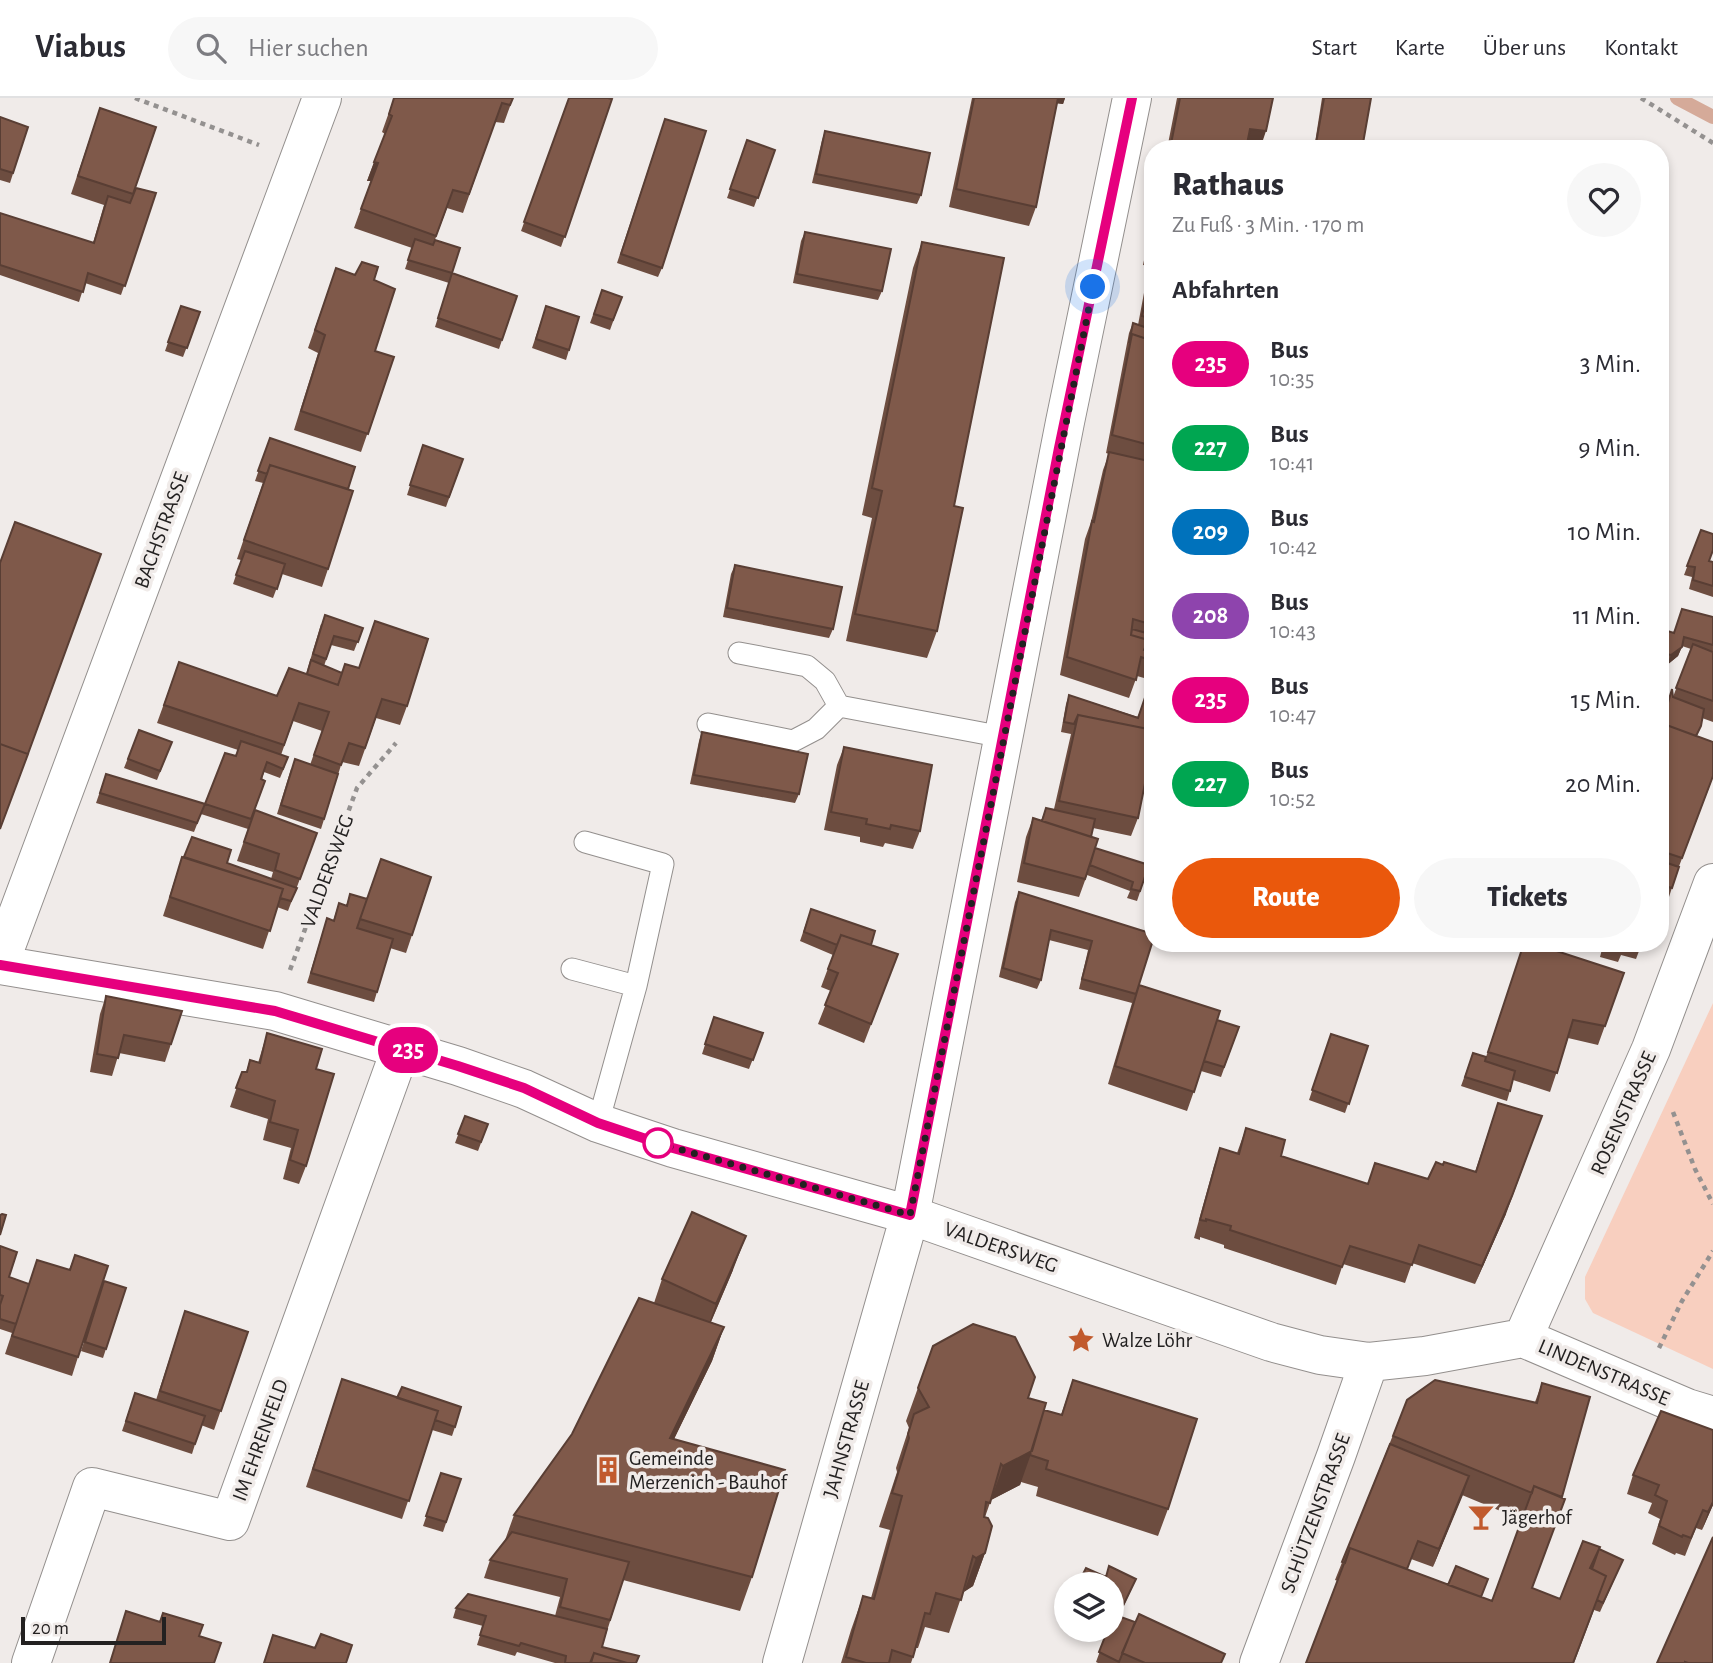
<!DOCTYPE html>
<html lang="de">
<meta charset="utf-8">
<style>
body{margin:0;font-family:"Alegreya Sans",sans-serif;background:#f7f7f7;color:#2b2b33;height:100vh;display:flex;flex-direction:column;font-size:26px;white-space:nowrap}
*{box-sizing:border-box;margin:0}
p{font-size:23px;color:#7c7c81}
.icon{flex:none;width:38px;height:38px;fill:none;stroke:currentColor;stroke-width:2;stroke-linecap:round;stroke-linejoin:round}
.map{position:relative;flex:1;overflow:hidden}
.drawer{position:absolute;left:1144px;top:42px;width:525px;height:812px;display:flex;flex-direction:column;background:#fff;border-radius:28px;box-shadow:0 4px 10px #0003}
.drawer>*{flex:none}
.badge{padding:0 14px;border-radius:23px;font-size:24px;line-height:46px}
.fabs{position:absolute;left:1054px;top:1474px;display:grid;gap:14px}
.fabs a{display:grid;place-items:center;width:70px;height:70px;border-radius:50%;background:#fff;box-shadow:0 4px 10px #0003;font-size:35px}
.scale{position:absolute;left:21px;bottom:18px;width:145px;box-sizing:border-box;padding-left:7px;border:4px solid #232121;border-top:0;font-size:19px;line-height:24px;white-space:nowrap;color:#232121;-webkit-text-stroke:5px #f0ebe9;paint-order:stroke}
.you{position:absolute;width:35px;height:35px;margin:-18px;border:5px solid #fff;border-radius:50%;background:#1a73e8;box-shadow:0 0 0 10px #1a73e833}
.map>.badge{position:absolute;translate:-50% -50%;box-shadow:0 0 0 4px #fff}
h2{padding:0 28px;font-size:26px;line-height:63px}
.round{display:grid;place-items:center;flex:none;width:74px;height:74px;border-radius:37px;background:#f7f7f7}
.headline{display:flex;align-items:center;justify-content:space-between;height:119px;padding:0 28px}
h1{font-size:33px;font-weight:800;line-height:52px}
.cta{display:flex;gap:14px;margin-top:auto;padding:14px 28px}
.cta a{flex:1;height:80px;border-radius:42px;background:#ea580c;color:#fff;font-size:28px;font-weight:800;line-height:80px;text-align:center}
.cta a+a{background:#f7f7f7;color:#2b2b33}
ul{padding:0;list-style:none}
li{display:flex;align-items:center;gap:21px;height:84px;padding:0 28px}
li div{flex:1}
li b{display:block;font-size:26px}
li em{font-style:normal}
li .badge{min-width:77px;font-weight:700;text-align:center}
header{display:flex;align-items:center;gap:42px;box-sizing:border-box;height:98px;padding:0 35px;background:#fff;border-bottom:2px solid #e1e1e2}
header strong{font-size:33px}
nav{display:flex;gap:38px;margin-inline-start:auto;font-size:24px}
.search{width:490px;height:63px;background:#f7f7f7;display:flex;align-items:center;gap:18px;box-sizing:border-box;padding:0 24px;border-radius:38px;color:#7c7c81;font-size:26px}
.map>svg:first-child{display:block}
.green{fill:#f8cfbf}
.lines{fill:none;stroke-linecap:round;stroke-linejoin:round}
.stream{stroke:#d5aa99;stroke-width:14}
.service-casing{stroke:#938f8d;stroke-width:23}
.minor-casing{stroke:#938f8d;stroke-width:40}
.path{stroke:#949190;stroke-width:4.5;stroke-dasharray:5 5;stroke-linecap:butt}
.service{stroke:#fff;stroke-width:21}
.minor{stroke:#fff;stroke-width:38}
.wall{fill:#6d4d40;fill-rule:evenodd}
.shaded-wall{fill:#593e34}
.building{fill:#7f594a;stroke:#593e34;stroke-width:2}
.line-casing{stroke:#fff;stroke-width:16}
.line{stroke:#e6007e;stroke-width:10}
.walk{stroke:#232121;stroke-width:7;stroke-dasharray:0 12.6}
.stop-dot{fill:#fff;stroke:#e6007e;stroke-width:3.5}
.labels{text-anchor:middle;stroke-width:7;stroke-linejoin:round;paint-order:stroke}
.street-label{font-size:21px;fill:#232121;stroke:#f0ebe9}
.poi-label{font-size:21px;fill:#232121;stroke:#f0ebe9;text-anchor:start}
</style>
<header>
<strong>Viabus</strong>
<div class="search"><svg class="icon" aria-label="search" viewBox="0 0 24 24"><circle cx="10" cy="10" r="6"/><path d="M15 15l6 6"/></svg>Hier suchen</div>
<nav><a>Start</a><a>Karte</a><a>Über uns</a><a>Kontakt</a></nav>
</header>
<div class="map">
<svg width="1713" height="1565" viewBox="0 0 1713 1565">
<rect width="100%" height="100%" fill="#f0ebe9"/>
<path class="green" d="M1713,905V1271L1593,1215L1585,1201V1179Z"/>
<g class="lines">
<path class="stream" d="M1677,0L1713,19"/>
<defs>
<path id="service" d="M739,555L807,568L825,583L839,608L1003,639
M708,626L793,643L816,631L839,608
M585,744L663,766L636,888L598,1025
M572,871L636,888"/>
<path id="minor" d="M0,864L322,0
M0,867L275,913L458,968L524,991L598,1025L673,1050L910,1117L1271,1244L1320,1257L1369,1264L1425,1258L1523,1240L1687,1310L1713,1318
M1523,1240L1651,951L1713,785
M31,1565L92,1389L230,1423L401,950
M782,1565L910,1117L1065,324L1132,0
M1259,1565L1336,1358L1369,1264"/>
</defs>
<use href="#service" class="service-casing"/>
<use href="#minor" class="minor-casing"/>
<path class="path" d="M135,0L259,47
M1641,0L1713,45
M290,872L357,690L396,645
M1673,1014L1695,1071L1713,1106
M1659,1250L1682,1203L1713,1153"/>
<use href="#service" class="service"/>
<use href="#minor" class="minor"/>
</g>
<path class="wall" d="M394,0H513L504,25L495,24L463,115L447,110L433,147L452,175L449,185L405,171L412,150L354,130L371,83H367L385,36L382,34Z
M569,0L612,1L561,149L521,133Z
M972,0H1065L1063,6L1057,5L1036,109L1029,128L949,109Z
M1177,0H1273L1246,51H1167Z
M1322,0H1371L1362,51H1314Z
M100,10L156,29L130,105L156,95L121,197L85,185L79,204L0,177V115L93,145L104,107L71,96Z
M0,19L28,29L10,85L0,82Z
M665,21L662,170L658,179L617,165Z
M825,33L921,97L917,106L812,85L822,42Z
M747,42L775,52L754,109L727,100Z
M1153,119V646L1138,720L1131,738L1093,730L1091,739L1095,750L1149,767L1137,803L1127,800L1130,793L1087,777L1079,799L1017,784L1026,739L1033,720L1041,723L1046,710L1054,711L1071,636L1061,634L1066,606L1069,597L1138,619L1151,582L1137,578L1129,600L1060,577L1085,441L1091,424L1103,372L1109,356L1106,355L1129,235L1133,225L1138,227L1149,168L1143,167Z
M805,134L882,193L878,202L793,185L801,143Z
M922,144L954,408L937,533L927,560L846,543L872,420L862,417L913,170Z
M336,170L355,177L374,182L375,253L394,259L361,354L294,332L318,255L308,250Z
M452,175L517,198L499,251L435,229Z
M602,192L622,199L610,232L590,225Z
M181,208L200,214L183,259L165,253Z
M543,217L569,252L566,262L532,250Z
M270,340L348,391L328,471L322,489L282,476L273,500L233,486L241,462L237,461L263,385L255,383Z
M423,347L463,361L446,409L407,397Z
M1701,432L1709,463L1713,464V499L1689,491L1692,479L1684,477Z
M735,467L833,531L829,540L723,519L731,476Z
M1682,511L1713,519V624L1702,620L1697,638L1713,679L1678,771L1669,799L1661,797V613L1664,614L1673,599L1691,551L1682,548L1678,558L1667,567L1661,565V531L1674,535Z
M321,526L363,530L354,553L331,547L324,568L407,608L400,627L376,620L359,668L342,664L321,731L277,716L291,671L310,667L322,633L293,623L281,657L285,668L280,680L264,674L251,721L317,735L288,813L277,809L263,851L163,818L182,759L227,765L271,781L273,774L237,763L248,731L201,716L225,655L236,658L238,652L157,625L179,564L277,598L306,576Z
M139,632L172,644L157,682L124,670Z
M702,634L799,696L795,705L690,686L699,643Z
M844,649L920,733L913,751L885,745L883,749L860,744V739L824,732L837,667Z
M106,676L205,706L194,734L96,705Z
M1019,794L1153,836L1136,896L1239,929L1221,979L1201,973L1187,1013L1108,986L1132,905L1079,891L1088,852L1049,842L1041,882L1037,891L999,879L1015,804Z
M350,796L412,837L406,855L390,850L374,904L307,885L327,820L333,823L339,805L346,808Z
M811,811L871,847L898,856L864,945L818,926L831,893L821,889L833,857L800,843Z
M1524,845L1624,875L1598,947L1568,940L1550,994L1513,982L1507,1003L1461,988L1473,955L1486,959Z
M1582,845H1642L1636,861L1621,857L1618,864L1600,859L1602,851Z
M106,898L182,913L165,964L119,955L112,978L90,974L100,916Z
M714,919L763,935L749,971L702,956Z
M267,935L316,971L306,1068L299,1086L283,1081L291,1050L263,1042L268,1021L230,1009L242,974H246L250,962L258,965Z
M1331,936L1368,948L1345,1015L1309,1002Z
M1498,1005L1506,1116L1475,1186L1412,1165L1405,1185L1343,1166L1336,1187L1224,1150V1147L1200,1139V1142L1194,1140L1214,1068L1220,1050L1237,1055L1246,1030L1281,1058L1368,1086L1428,1081L1443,1067L1475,1074Z
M465,1018L488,1026L478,1053L455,1045Z
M0,1148L9,1179L29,1186L37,1162L69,1172L75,1157L78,1259L72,1278L5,1256L14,1229L12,1235L0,1231Z
M733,1172L711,1224L724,1229L712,1263L674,1341L752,1479L740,1513L623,1482L602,1549L636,1565H555L517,1554L515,1558L477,1547L483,1528L453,1520L456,1510L555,1518L560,1499L484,1480L490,1462L504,1445L514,1417L572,1336L654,1205L662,1181Z
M126,1190L103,1260L81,1253L101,1192Z
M185,1213L248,1234L214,1332L201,1327L192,1356L122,1333L135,1295L156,1302Z
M933,1248L1028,1300L1044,1312L1061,1317L1073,1282L1168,1411L1158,1438L1036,1398L1038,1389L1021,1384L1020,1387L991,1402L985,1419V1455L973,1488L963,1494L949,1535L925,1529L918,1550H916L911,1565H841L851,1532L863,1498L871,1500L890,1432L879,1429L897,1374L896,1370L909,1330L906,1323Z
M342,1281L455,1329L452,1338L432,1332L402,1421L306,1389Z
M1542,1285L1532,1490L1560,1501L1596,1459L1623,1462L1600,1514L1594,1512L1574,1565L1335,1482L1407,1302L1535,1304ZM1462,1397L1522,1422L1492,1503L1407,1471L1411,1461L1433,1469Z
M1713,1332V1407L1702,1432L1696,1430L1685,1458L1676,1455L1675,1457L1652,1446L1660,1421L1648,1415L1652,1405L1627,1396L1633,1377Z
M441,1375L461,1381L443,1434L423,1428Z
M1111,1486L1132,1490L1119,1518L1222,1565H1098L1096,1564L1108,1531H1111Z"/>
<path class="shaded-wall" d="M1056,0H1065L1063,6L1054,5Z
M1250,31L1266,33L1260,51L1243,49Z
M374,64L378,65L371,83H367Z
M1682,549L1678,558L1667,567L1671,557Z
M1542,1018L1506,1116L1475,1186L1482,1168Z
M746,1138L733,1172L704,1240L716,1206Z
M724,1229L712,1263L658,1374L670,1340Z
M1032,1353L1020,1387L991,1402L1003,1368Z
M1469,1378L1463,1397L1433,1469L1439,1451Z
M1713,1404V1407L1702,1432L1708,1414Z
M985,1455L973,1488L964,1494L976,1460Z"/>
<path class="building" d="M394,0H513L510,7L502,5L469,96L453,92L436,138L361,111L378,65L374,64L392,18L389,16Z
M569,0H608L612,1L565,139L524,124Z
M974,0H1058L1036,109L956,91Z
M1180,0H1273L1266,33L1250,31L1246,51H1170Z
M1324,0H1371L1362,51H1315Z
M100,10L156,29L133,96L78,78Z
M0,19L28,29L13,75L0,71Z
M665,21L706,33L662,170L621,156Z
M825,33L930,55L921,97L816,76Z
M747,42L775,52L758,100L730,91Z
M1282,47L1305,51H1281Z
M136,90L156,95L125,188L88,175L83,194L0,167V115L94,145L108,98L130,105Z
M805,134L891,151L882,193L797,176Z
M1151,137L1153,138V158L1147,157Z
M415,141L433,147L435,142L460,150L452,175L408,162Z
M922,144L1004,160L954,408L963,410L937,533L855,516L882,393L872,390Z
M1153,162V221L1142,218Z
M362,164L378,169L374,182L395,191L375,253L394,259L368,336L301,313L325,237L315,232L336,170L355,177Z
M452,175L517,198L502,242L438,220Z
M602,192L622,199L613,222L594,216Z
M181,208L200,214L187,250L168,244Z
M546,208L579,219L569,252L536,241Z
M1133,225L1153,232V243L1132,236L1129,245Z
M1132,236L1153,243V348L1112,337Z
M270,340L355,369L348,391L270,367L267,376L258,373Z
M423,347L463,361L449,399L410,387Z
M1109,354L1153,364V527L1133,521L1131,537L1148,542L1144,552L1153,555V563L1141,559L1136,582L1067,559L1092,423L1094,424Z
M270,367L353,393L328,471L244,442Z
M15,424L101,456L25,664L28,656L0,646V465Z
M1701,432L1713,436V452L1709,463L1713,464V488L1693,482L1695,469L1687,468Z
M245,453L285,466L277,491L236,477Z
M735,467L842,489L833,531L727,510Z
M1682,511L1713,519V547L1684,539L1682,549L1671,557L1661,555V531L1674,535Z
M325,517L363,530L358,544L334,538L326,561L313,556Z
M375,523L428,541L407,608L382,601L365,650L349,645L341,667L314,657L329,614L299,605L284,647L164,607L179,564L277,598L289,570L338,587L345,566L359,570Z
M1153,528V555L1144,552L1148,542L1131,537L1132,531L1150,536Z
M1693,546L1713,554V603L1676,590Z
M311,562L342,575L338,587L307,576Z
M1153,576V632L1078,617L1074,626L1064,624L1069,597L1138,620Z
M1672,591L1673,599L1704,611L1701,628L1696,638L1661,625V613L1665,615Z
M1078,617L1153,632V646L1138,720L1059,703Z
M1661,625L1713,644V678L1682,760L1661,753Z
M139,632L172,644L160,673L128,661Z
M702,634L808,656L799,696L694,677Z
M241,643L288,659L283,671L267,664L261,681L265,683L251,721L205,706L225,655L236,658Z
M0,646L28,656L0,731Z
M844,649L932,667L920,733L891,727L890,731L866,726L867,721L831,714Z
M295,661L338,676L324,721L281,707Z
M106,676L205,706L197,725L100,695Z
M1046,710L1095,721L1091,739L1042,723Z
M255,712L317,735L300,781L275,772L279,756L244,744Z
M1033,720L1098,741L1085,781L1024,765Z
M192,739L231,752L227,765L297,790L291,803L280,800L283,791L184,759Z
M1095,750L1149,767L1140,793L1131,791L1133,784L1090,767Z
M182,759L283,791L270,833L170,799Z
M381,761L431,779L412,837L360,821Z
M1661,763L1679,769L1672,790L1661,787Z
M1019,794L1153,836V842L1136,896L1082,881L1092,843L1051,832L1041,882L1003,870Z
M350,796L367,801L357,830L393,841L377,894L311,875L327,820L334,823L339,805L347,808Z
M811,811L875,833L871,847L841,837L837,847L804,834Z
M841,837L898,856L871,926L825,907L838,875L828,871Z
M1524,845H1532L1624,875L1605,928L1573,922L1557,975L1488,954Z
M1139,887L1220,913L1194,994L1115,968Z
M106,898L182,913L171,946L124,937L118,960L97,956Z
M714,919L763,935L753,962L705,946Z
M1217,922L1239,929L1224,969L1204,963Z
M267,935L322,951L316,971L334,976L306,1068L290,1062L298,1032L270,1024L275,1003L236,990L242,974H247L250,962L260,965Z
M1331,936L1368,948L1349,1006L1312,992Z
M1473,955L1486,959L1485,963L1515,973L1510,993L1465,979Z
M1498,1005L1542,1018L1512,1098L1482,1168L1419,1147L1412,1167L1350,1148L1342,1169L1230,1132L1231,1128L1206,1121V1123L1200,1122L1220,1050L1239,1056L1246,1030L1285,1042L1281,1058L1368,1086L1375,1065L1428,1081L1436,1064L1443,1067L1444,1064L1476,1074Z
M465,1018L488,1026L481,1044L458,1036Z
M692,1114L746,1138L716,1206L662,1181Z
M2,1116L6,1117L0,1137V1117Z
M0,1148L17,1154L9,1179L29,1186L16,1226L0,1221V1207L3,1198L0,1197Z
M75,1157L108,1168L78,1259L12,1238L37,1162L70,1172Z
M104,1183L126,1190L106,1251L85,1244Z
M639,1200L724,1229L670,1340L785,1372L752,1479L514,1417L572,1336Z
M185,1213L248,1234L221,1313L160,1293Z
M973,1226L1015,1239L1035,1279L1028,1300L1046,1305L1032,1353L1003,1368L1001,1366L990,1405L986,1404L984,1419L988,1420L992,1428L985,1455L976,1460L973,1458L961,1502L936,1495L930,1516L925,1515L913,1559L892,1552L889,1565H866L846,1559L863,1498L874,1501L902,1398L892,1395L909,1340L908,1336L914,1316L929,1309L918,1290L933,1248Z
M342,1281L438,1313L409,1403L313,1371Z
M1073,1282L1197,1321L1168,1411L1046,1371L1048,1363L1030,1357L1044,1312L1062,1317Z
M1435,1282L1537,1305L1542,1285L1590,1299L1562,1399L1534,1388L1532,1395L1393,1338L1407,1302Z
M402,1289L461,1309L455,1329L435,1322L438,1313L397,1300Z
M135,1295L205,1318L195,1346L126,1323Z
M1661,1313L1713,1332V1404L1708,1414L1703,1412L1691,1440L1683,1437L1682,1439L1659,1428L1667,1403L1655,1397L1659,1387L1633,1377Z
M1390,1346L1469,1378L1439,1451L1418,1443L1407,1471L1350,1450L1345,1465L1342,1464Z
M441,1375L461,1381L446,1424L426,1418Z
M1534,1388L1565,1401L1532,1490L1560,1501L1583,1443L1600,1449L1590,1470L1606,1478L1573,1565H1306L1350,1450L1492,1503Z
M512,1434L629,1464L610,1522L560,1509L567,1481L490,1462Z
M1713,1439V1565H1688L1685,1564V1565H1657Z
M1599,1451L1623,1462L1603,1505L1597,1502L1606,1478L1592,1471Z
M1109,1468L1136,1481L1118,1518L1135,1524L1119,1564L1099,1554L1108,1531H1111V1524L1115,1516L1111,1514V1486H1078L1086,1470L1106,1479Z
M1456,1468L1488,1481L1481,1499L1448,1487Z
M468,1496L607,1531L602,1549L639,1558L636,1565H627L594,1555L590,1565H565L566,1558L521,1545L519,1548L480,1537L486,1518L456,1510Z
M126,1513L160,1524L163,1515L203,1527L199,1538L221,1545L214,1565H110Z
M1139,1516L1225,1556L1221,1565H1145L1122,1555Z
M321,1536L352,1547L346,1565H264L273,1537L315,1550Z
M594,1555L627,1565H591Z"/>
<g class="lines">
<defs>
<path id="line" d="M0,867L275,913L458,968L524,990L598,1025L673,1050L910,1117L1059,350L1132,0"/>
</defs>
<use href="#line" class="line-casing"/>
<use href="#line" class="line"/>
<path class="walk" d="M658,1045L910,1117L1093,189"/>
</g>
<defs>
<symbol id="sight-bare" viewBox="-9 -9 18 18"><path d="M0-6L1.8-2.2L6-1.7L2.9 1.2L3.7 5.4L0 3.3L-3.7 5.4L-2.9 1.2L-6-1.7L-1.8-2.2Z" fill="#c15a2d" stroke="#f0ebe9" stroke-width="2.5" paint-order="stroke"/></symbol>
<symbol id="building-bare" viewBox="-9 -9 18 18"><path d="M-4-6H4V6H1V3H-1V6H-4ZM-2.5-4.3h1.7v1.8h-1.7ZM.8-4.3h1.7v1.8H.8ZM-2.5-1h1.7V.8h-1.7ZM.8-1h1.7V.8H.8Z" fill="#c15a2d" stroke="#f0ebe9" stroke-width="2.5" paint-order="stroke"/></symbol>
<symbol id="bar-bare" viewBox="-9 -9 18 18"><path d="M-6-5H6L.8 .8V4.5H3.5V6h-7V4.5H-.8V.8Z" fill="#c15a2d" stroke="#f0ebe9" stroke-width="2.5" paint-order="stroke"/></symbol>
</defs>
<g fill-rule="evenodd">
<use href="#sight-bare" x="1062" y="1223" width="38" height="38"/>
<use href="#building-bare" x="589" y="1353" width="38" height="38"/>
<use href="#bar-bare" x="1462" y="1400" width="38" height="38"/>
</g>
<circle class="stop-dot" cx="658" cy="1045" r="14"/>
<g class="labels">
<g class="street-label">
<text transform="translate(161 432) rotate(-70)" y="7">BACHSTRASSE</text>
<text transform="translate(327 773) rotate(-70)" y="7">VALDERSWEG</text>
<text transform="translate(1623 1015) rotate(-66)" y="7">ROSENSTRASSE</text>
<text transform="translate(1001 1149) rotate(19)" y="7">VALDERSWEG</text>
<text transform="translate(1604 1274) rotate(23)" y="7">LINDENSTRASSE</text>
<text transform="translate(846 1341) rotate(-74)" y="7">JAHNSTRASSE</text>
<text transform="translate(260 1342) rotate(-70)" y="7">IM EHRENFELD</text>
<text transform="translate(1315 1415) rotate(-70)" y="7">SCHÜTZENSTRASSE</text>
</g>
<g class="poi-label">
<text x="1102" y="1249">Walze Löhr</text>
<text x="629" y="1367">Gemeinde<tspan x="629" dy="24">Merzenich - Bauhof</tspan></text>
<text x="1502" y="1426">Jägerhof</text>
</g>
</g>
</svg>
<div class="fabs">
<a><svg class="icon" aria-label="layers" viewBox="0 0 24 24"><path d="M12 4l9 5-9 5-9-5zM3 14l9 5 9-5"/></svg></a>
</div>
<div class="scale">20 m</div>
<div class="you" style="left:1093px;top:189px"></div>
<b class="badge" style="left:408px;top:952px;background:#e6007e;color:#fff">235</b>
<section class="drawer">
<div class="headline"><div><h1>Rathaus</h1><p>Zu Fuß · 3 Min. · 170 m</p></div><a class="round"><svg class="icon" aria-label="heart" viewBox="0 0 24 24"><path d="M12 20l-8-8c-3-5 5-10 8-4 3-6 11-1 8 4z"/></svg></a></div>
<h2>Abfahrten</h2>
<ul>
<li><span class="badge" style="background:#e6007e;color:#fff">235</span><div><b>Bus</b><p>10:35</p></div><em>3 Min.</em></li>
<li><span class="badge" style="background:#00a651;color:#fff">227</span><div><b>Bus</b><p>10:41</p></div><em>9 Min.</em></li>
<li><span class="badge" style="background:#0072bc;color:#fff">209</span><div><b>Bus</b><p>10:42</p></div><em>10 Min.</em></li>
<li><span class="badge" style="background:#8e44ad;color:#fff">208</span><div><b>Bus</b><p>10:43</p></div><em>11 Min.</em></li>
<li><span class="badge" style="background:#e6007e;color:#fff">235</span><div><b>Bus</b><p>10:47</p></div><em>15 Min.</em></li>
<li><span class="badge" style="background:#00a651;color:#fff">227</span><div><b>Bus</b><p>10:52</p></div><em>20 Min.</em></li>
</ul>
<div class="cta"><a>Route</a><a>Tickets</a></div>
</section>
</div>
